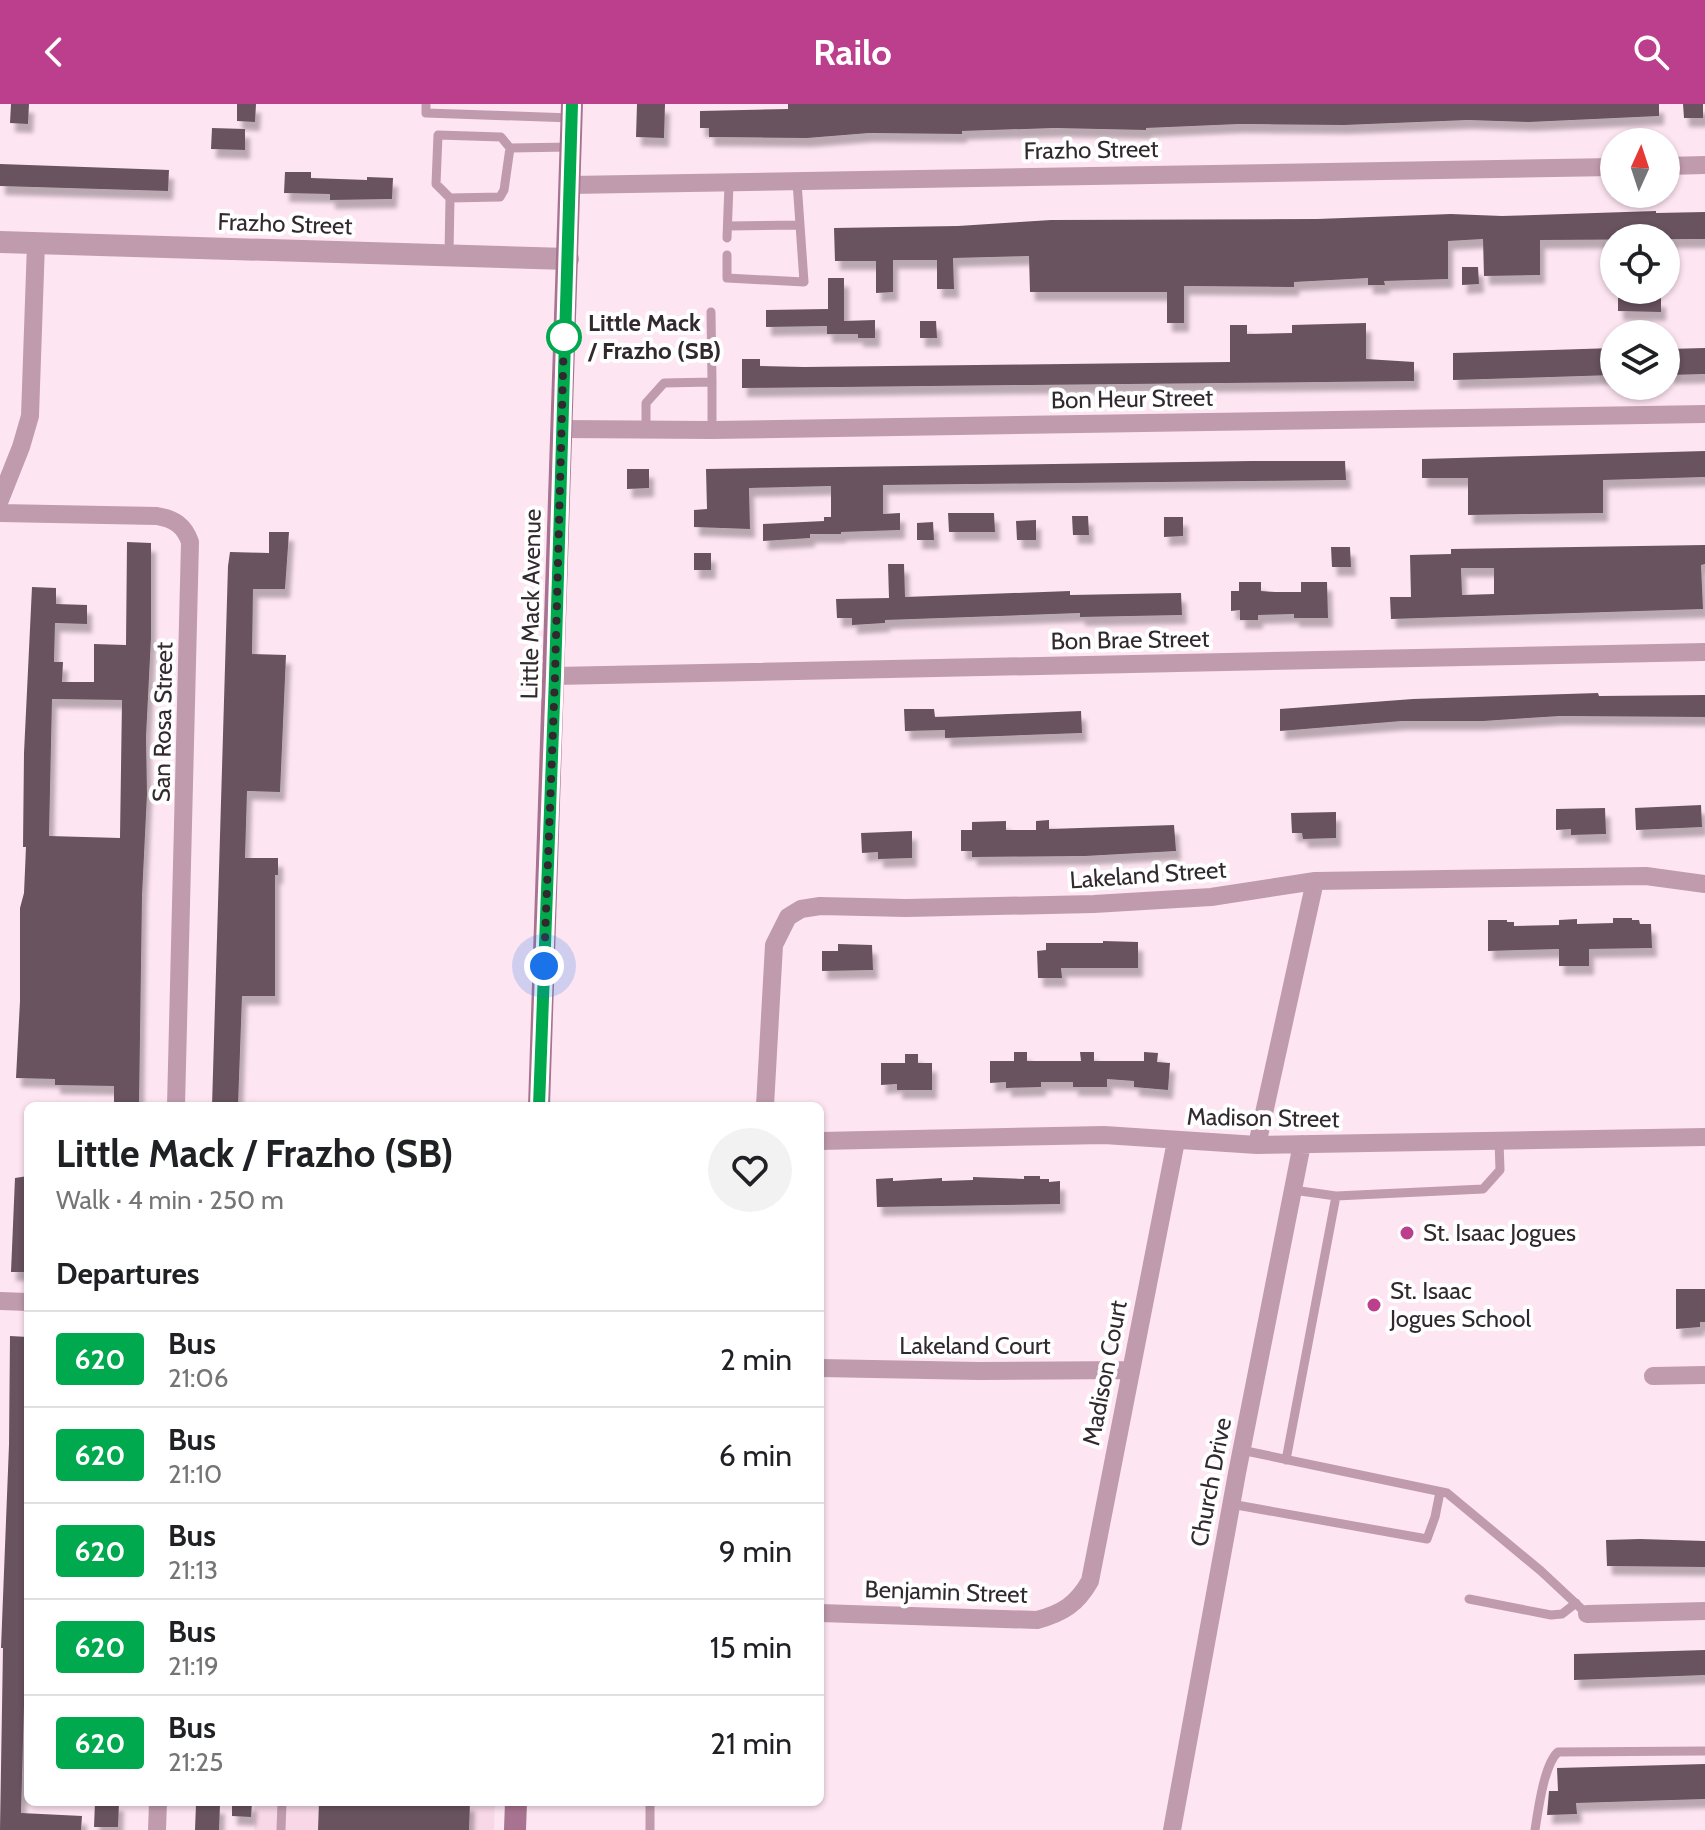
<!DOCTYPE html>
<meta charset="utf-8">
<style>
body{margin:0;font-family:Cabin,sans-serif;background:#f2f2f2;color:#202124;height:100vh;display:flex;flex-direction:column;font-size:30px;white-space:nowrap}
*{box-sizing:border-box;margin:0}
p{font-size:26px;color:#757577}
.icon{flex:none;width:44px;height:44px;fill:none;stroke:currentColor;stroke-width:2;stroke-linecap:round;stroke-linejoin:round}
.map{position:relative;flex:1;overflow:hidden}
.details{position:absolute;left:24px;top:998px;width:800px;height:704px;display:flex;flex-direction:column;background:#fff;border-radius:12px;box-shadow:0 2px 6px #0004}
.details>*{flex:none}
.badge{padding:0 16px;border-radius:6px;font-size:28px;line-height:52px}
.needle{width:52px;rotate:3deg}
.buttons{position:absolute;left:1600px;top:24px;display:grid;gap:16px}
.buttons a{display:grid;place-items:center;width:80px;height:80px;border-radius:50%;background:#fff;box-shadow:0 2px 6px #0004;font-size:40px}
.you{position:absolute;width:40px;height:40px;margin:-20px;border:6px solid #fff;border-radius:50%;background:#1a73e8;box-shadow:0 0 0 12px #1a73e833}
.map>.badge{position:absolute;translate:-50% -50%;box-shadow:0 0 0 4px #fff}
h2{padding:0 32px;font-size:30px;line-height:72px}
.round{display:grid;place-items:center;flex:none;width:84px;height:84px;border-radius:42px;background:#f2f2f2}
.overview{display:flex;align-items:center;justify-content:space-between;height:136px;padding:0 32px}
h1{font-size:38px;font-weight:800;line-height:60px}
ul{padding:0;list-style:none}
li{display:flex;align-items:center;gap:24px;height:96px;padding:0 32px;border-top:2px solid #e0e0e0}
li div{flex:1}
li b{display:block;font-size:30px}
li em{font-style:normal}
li .badge{min-width:88px;font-weight:700;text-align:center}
header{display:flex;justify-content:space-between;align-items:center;height:104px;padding:0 32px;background:#bc3f8e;color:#fff;font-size:36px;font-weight:800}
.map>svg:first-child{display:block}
.built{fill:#f8d7e7}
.building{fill:#68535e;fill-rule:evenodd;filter:url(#shadow)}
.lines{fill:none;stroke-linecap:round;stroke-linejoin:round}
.service{stroke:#c09bae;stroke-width:9}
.minor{stroke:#c09bae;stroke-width:18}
.tertiary{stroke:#c09bae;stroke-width:22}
.secondary{stroke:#a87390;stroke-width:22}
.line-casing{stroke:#fff;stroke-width:18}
.line{stroke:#00a94e;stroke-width:12}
.walk{stroke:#32292e;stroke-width:8;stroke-dasharray:0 14.4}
.stop-dot{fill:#fff;stroke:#00a94e;stroke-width:4}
.poi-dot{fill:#bc3f8e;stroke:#fff;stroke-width:3}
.labels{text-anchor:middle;stroke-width:8;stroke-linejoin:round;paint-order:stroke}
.street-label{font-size:24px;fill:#32292e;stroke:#fff}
.stop-label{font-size:24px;font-weight:bold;fill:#32292e;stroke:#fff;text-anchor:start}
.poi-label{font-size:24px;fill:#32292e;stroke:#fff;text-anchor:start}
</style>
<header><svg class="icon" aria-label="back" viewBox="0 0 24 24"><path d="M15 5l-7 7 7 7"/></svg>Railo<svg class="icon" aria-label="search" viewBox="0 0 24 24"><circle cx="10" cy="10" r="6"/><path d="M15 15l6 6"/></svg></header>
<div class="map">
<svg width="1705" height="1726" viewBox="0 0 1705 1726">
<defs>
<filter id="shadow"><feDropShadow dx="5" dy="9" stdDeviation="2" flood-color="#0004"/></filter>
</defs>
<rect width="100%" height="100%" fill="#fee5f2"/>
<path class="built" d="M255,1698H495L494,1726H254Z"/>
<path class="building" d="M11,0H29L28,20L10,19Z
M237,0H256L255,18L237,17Z
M637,0H665L664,34L636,33Z
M788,0H1659V12L1529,18L1468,16L1344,21L1239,20L1146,24V26L1054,24L962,27V30L869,29L807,34L709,33V24H700V7L788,5Z
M1683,0H1703V14H1684Z
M212,24L245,25V46L211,45Z
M0,60L169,66L168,87L0,82Z
M285,68H311V74L367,76V73L393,74L392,95L330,96V90L284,89Z
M1656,107V109L1705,108V135L1540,136V171L1484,172L1483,135L1448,137V175L1384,177L1385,181H1368V174L1294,178V183L1184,182V219H1167V188H1030L1029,152L953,154L954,185H937V156H893V188L876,189V157H835L834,124L958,122L1051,116L1317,115L1451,110L1502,112Z
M1462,163H1478L1479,180L1462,181Z
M828,174H844V217L875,216V234H858V230H827V222L766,223V206L828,205Z
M1618,194H1661V208L1618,207Z
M920,217H936L937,234H920Z
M1366,219V255L1414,258V277L742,284V255H760V262L804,263L1230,258V221H1247V230L1292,229V221Z
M1614,244V271L1453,276V249Z
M1705,244V270L1669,271L1668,245Z
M1705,347V373L1603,376V409L1468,411V374H1422V355Z
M1252,357H1345L1346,376L883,381V410L900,409V426L841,428V430H810V434L763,437V420L824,417V413H831V382L749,384L750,425L694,423V406L707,405L706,365Z
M627,365H649V384L627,385Z
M948,409H994L995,428H949Z
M1072,412H1088L1089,431H1073Z
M1164,413H1183V432L1164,433Z
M1036,416V436H1017L1016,417Z
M933,418L934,436H917V419Z
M269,428H289L285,485H253L252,550L286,551L280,688L247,687L245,754H278V771H275V892H242L238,1002H212L228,462L230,448L269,449Z
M127,438L151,439V534L146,633L147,690L142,792L139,1002H114V982L55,981V975L16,974L20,897V804L24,789L26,743H23L24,649L32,483L56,484V500L87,501V520L55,519L54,558H63L62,578H94V540L126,541ZM52,595L122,596L120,734L49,732Z
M1705,441V460L1701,461L1703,505L1391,515L1390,493H1411L1410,451L1451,450V445ZM1461,464H1494V490L1462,491Z
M1331,443H1350L1351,463H1332Z
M694,449H711V466H694Z
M888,460H904L905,493L1070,487V491L1181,489L1182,511L1080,513V509L885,516V519L852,521V514H837L836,495L889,494Z
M1239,478H1261V487L1275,488H1301V478H1327L1328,514H1294V510L1258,511V516H1240V506L1231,507V487H1239Z
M1598,589L1599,592L1705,591V613L1560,612L1483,617H1402L1280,627V605L1413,595Z
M904,605H934L935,613L1081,607L1082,629L945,634V626L905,627Z
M1701,701L1702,723L1636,726L1635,704Z
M1605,704L1606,730L1571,731V725L1556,726V705Z
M1336,708V734L1303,735L1302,729H1292L1291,709Z
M1049,716V725L1174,721L1176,747L1085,752L972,753V747H961V726H972V718L1006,717V726H1036V717Z
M912,727V754L878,755V748L862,749L861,729Z
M1613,814H1632V816H1639L1640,820H1651L1652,844L1589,845V862H1559V845L1488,847V816H1507V818H1514V822L1559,821V816L1577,815V820L1613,819Z
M1103,837L1138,838V864H1061L1062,874H1038L1037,847L1046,846V839H1103Z
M838,840L872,841L873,866L822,867V847H838Z
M1014,948H1027V957H1081L1080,948H1094V957H1144V948L1158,949L1157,958L1170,959L1168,986L1134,983V977L1107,975V983H1073V978H1041V983L1006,984V978L990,979V957H1014Z
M905,950H918V959H932V986H897V980L881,981V959H905Z
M28,1072V1168H11L15,1074Z
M1024,1072H1040V1075H1049V1078L1060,1077V1100L877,1103L876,1075L893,1074V1077L942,1074V1077L973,1076V1073L1024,1075Z
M1676,1185H1705V1218H1700V1223L1676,1225Z
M10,1232L28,1233V1459L21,1709L82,1712L81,1726H0L3,1544H1L9,1341Z
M1640,1435L1705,1437V1463L1607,1462L1606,1436Z
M1705,1546V1571L1574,1576V1550Z
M1705,1660V1695L1576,1699L1577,1710L1547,1711L1549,1687H1558L1557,1664Z
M95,1698H119L118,1723H94Z
M232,1698H252L251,1713L232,1712Z
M319,1698H470L469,1726H318Z
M196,1700L220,1701L219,1726H195Z"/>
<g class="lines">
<path class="service" d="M426,0V9L572,14
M450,94L436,80L438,31L501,33L510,44
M728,122L799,121
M727,134L729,80
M449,149L450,94L500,93L504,86L510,44L571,43
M727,151V174L804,178L797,78
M711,208L712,278
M646,326V299L664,279L712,278V326
M1293,1086L1336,1092
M1241,1346L1447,1389L1541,1467L1587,1510
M1286,1356L1336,1092L1483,1085L1500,1066L1499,1037
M1231,1400L1427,1435L1435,1413L1440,1388
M1469,1495L1551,1511L1562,1510L1576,1499
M281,1726L282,1698
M650,1726V1698
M1535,1726C1538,1707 1544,1660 1558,1648L1705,1647"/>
<path class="minor" d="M1666,62L1705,61
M570,81L1614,63
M561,325L712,326L1705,310
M0,396L21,343L30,312L36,139
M0,409L157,412C174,415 184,421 190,438L176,1002
M555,572L1705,548
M765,1002L774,841L788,813L801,805L820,802L906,804L1094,800L1211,793L1315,777L1646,772L1705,780
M820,1037L1104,1031L1257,1041L1705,1033
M1257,1041L1315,777
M0,1197L28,1198
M820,1264L979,1267L1130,1266
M1653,1272L1705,1271
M820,1509L1037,1516C1063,1509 1077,1500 1090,1477L1176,1037
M1587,1510L1705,1507
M157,1726L158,1698
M1172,1726L1237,1369L1302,1040"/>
<path class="tertiary" d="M0,138L568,155"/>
<path class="secondary" d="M539,1002L572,0
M515,1726L516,1698"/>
</g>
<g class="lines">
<defs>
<path id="line" d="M539,1002L555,572L572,0"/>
</defs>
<use href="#line" class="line-casing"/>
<use href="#line" class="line"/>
<path class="walk" d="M544,862L555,572L564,230V233"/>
</g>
<circle class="stop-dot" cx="564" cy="233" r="16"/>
<g class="poi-dot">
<circle cx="1407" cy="1129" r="8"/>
<circle cx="1374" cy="1201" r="8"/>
</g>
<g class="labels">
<g class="street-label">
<text transform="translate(1091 46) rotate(-1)" y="8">Frazho Street</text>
<text transform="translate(285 120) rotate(2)" y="8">Frazho Street</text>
<text transform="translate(1132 295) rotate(-1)" y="8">Bon Heur Street</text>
<text transform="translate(531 500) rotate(-89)" y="8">Little Mack Avenue</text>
<text transform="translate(1130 536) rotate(-1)" y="8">Bon Brae Street</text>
<text transform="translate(163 618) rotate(-89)" y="8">San Rosa Street</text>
<text transform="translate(1148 771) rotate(-4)" y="8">Lakeland Street</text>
<text transform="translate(1263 1014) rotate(1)" y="8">Madison Street</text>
<text x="975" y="1250">Lakeland Court</text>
<text transform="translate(1105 1269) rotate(-79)" y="8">Madison Court</text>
<text transform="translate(1211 1378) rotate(-79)" y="8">Church Drive</text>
<text transform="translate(946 1488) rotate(2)" y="8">Benjamin Street</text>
</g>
<g class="stop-label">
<text x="588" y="227">Little Mack<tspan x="588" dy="28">/ Frazho (SB)</tspan></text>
</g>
<g class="poi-label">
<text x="1423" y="1137">St. Isaac Jogues</text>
<text x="1390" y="1195">St. Isaac<tspan x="1390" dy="28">Jogues School</tspan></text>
</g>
</g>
</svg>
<div class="buttons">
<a><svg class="needle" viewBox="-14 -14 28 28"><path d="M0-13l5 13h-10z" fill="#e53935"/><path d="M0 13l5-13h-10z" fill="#757577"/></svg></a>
<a><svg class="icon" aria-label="locate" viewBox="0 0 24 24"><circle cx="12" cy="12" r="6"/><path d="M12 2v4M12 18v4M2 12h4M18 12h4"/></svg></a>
<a><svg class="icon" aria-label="layers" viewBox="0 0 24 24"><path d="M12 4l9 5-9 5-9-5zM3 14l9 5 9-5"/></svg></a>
</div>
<div class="you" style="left:544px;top:862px"></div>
<section class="details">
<div class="overview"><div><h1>Little Mack / Frazho (SB)</h1><p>Walk · 4 min · 250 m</p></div><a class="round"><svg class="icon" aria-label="heart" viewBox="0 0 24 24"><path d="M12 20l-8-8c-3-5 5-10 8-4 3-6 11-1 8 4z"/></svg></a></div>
<h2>Departures</h2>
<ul>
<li><span class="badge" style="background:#00a94e;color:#fff">620</span><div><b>Bus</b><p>21:06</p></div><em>2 min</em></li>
<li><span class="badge" style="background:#00a94e;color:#fff">620</span><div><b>Bus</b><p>21:10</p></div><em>6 min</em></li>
<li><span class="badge" style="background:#00a94e;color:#fff">620</span><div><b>Bus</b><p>21:13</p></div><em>9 min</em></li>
<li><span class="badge" style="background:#00a94e;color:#fff">620</span><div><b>Bus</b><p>21:19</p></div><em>15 min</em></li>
<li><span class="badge" style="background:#00a94e;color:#fff">620</span><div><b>Bus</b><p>21:25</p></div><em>21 min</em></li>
</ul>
</section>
</div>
